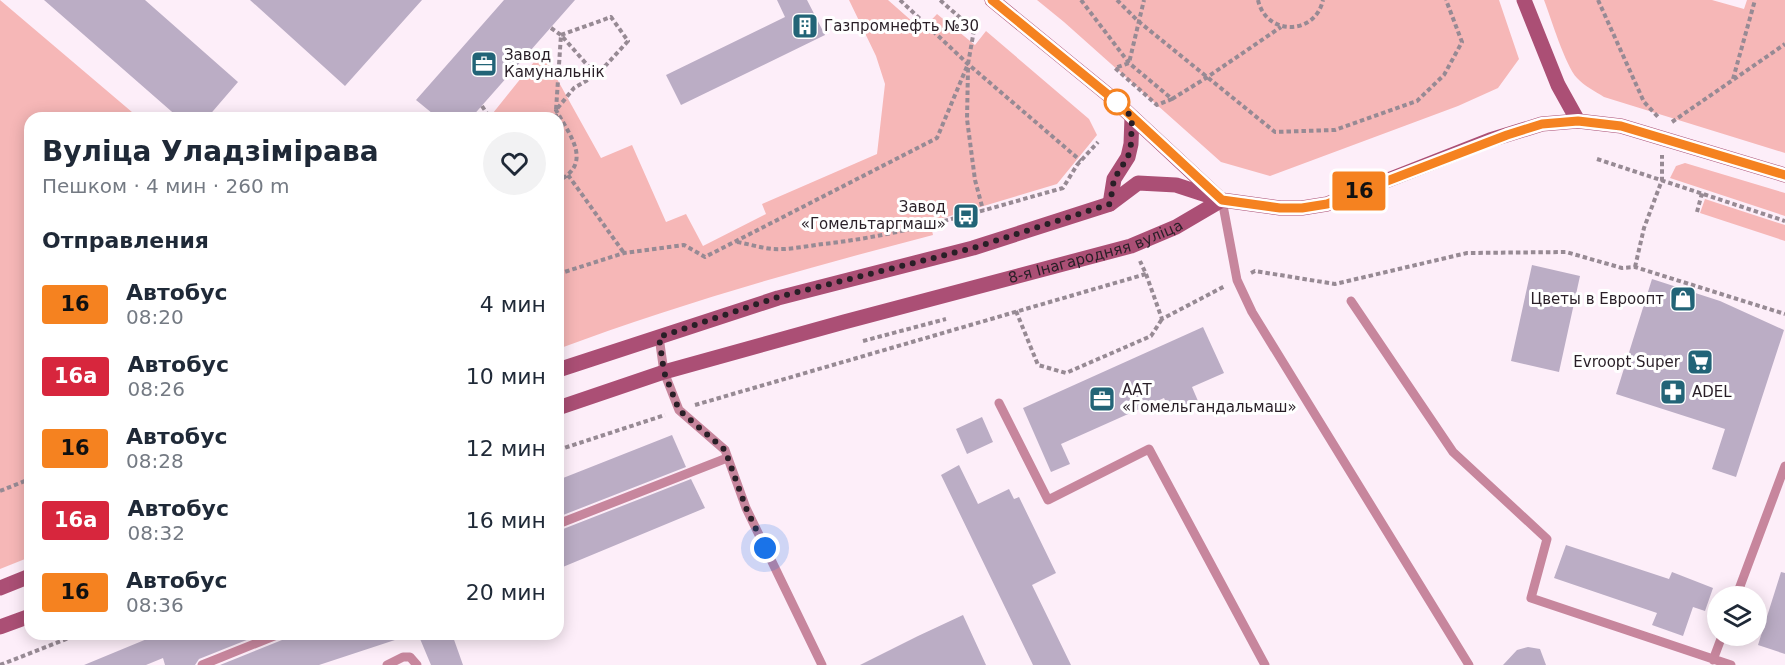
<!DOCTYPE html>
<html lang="ru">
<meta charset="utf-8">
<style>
body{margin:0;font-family:"DejaVu Sans",sans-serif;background:#f2f2f3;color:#1f2937;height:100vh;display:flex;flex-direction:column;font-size:22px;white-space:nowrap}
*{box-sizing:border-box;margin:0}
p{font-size:20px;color:#747a83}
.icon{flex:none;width:33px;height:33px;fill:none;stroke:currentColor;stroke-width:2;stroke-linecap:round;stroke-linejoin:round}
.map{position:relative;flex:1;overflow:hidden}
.drawer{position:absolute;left:24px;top:112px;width:540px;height:528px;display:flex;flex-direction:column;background:#fff;border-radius:18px;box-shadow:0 3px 15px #0003}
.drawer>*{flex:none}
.badge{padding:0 12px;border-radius:4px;font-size:21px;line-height:39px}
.tools{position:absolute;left:1707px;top:586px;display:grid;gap:12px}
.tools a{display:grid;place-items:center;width:60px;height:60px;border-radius:50%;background:#fff;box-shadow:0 3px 15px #0003;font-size:30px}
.you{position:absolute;width:30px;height:30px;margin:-15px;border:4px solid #fff;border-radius:50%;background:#1a73e8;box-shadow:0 0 0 9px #1a73e833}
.map>.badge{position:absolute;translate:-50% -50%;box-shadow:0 0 0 3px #fff}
h2{padding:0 18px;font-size:22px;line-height:54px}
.round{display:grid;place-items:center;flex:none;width:63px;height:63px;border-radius:32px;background:#f2f2f3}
.head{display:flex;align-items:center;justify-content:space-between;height:102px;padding:0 18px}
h1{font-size:28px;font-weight:600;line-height:45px}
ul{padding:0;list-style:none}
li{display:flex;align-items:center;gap:18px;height:72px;padding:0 18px}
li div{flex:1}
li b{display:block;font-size:22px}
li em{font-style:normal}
li .badge{min-width:66px;font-weight:700;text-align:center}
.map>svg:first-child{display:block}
.green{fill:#f6b7b7}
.building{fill:#bbadc5}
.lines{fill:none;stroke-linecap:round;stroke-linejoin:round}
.path{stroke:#978a94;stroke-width:4;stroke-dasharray:4.5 3;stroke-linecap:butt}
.service{stroke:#c7869d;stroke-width:9}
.secondary{stroke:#ab4f75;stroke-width:15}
.line-casing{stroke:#fff;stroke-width:14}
.line{stroke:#f58220;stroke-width:9}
.walk{stroke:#291f27;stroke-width:6;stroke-dasharray:0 10.8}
.stop-dot{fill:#fff;stroke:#f58220;stroke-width:3}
.labels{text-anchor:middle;stroke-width:6;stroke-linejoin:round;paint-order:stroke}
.poi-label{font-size:15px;fill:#291f27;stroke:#fff;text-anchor:start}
.street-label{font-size:15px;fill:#291f27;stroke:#fff}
</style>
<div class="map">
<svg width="1785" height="665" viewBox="0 0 1785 665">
<rect width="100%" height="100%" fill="#fdeef9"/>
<path class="green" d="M0,0L139,118H30V557L0,569Z
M849,0H888L922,30L937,14L975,45L986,31L1089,119L1097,135L1057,184L930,222L933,235C806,268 681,303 558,349V118H489L542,52L601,158L632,145L666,222L686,214L703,246L766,214L762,204L877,154L885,84L876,56Z
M1037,0H1499L1519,59L1498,88L1458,106L1270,176L1221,162L1064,22Z
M1544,0H1712L1744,9L1747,0H1785V153L1604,97C1595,91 1584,86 1577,78C1565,65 1551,18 1544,0Z
M1685,163L1785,193V216L1670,178L1676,166Z
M1705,199L1785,225V241L1700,213Z"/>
<path class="building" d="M44,0H145L238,82L207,118H179Z
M250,0H422L345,86Z
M504,0H575L471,118H438L416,100Z
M777,0H807L825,35L681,105L666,75L785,17Z
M1532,265L1580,276L1559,372L1511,361Z
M1652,279L1720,301L1784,330L1736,477L1712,469L1725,429L1616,394Z
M1203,327L1224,373L1192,387L1198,401L1171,413L1164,398L1061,444L1070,464L1051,472L1023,408Z
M982,417L993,442L967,454L956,429Z
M672,435L686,467L558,517V480Z
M959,465L978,504L1009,489L1014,499L1019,497L1056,573L1032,585L1071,665H1033L941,475Z
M691,479L705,508L558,569V531Z
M1566,545L1669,579L1672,572L1713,588L1705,611L1693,607L1683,636L1652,625L1657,613L1554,578Z
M1781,572L1785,573V654L1758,645Z
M963,615L986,665H860L918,636Z
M159,634L259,635L199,659L195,665H165L163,658L146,665H84Z
M400,634L401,638L319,665H220L282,640L286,635Z
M418,634H452L463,665H431Z
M1528,647L1540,649L1546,665H1503L1517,650Z"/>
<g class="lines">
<path class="path" d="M900,0L968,64L1081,161
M1081,0L1129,63L1172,99L1157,105L1115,68L1129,63L1144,0
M1117,0L1138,21L1275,132L1335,130L1417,101L1444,75L1462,42L1446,0
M1258,0C1266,36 1315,36 1323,0
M1598,0L1644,102L1659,118
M551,28L561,35L596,75L574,88L556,110L561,35
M561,35L611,17L628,41L597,75
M968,68L967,119L975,180L983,210
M1733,79L1755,0
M1172,99L1206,78L1281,27
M482,106L490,118
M555,118L556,117V110C569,134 594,163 558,181
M1672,122L1785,44
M1597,159L1785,221
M568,175L624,253
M1697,212L1702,193
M966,216L969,230
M737,242C749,244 761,248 773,249C789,250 807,246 823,244C906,235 983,210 1063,188L1077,165L1098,142
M1635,267L1644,228L1662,180V155
M1251,273L1255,271L1335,284L1467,253L1566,252L1622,268L1635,267L1785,314
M558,274L624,253L684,245L705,257L937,138L968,64L974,30L940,0
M1146,274L1162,319L1225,286
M1016,311L1038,365L1066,373L1151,336L1162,319
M863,341L946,319
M695,405L1146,274L1140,261
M558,450L665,415
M0,491L30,479
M0,665L79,634"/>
<path class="service" d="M1222,200L1237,280L1252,312L1469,665
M1351,301L1453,452L1547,539L1531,598L1731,665
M659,337L664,372L679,410L725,450L746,508L822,665
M999,403L1048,500L1149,449L1265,665
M558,524L727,458
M1736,597L1785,466
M1713,660L1722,636
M202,665L279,634
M387,665L403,657H410L417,665"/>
<g class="secondary">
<path d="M992,0L1112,98L1217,196"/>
<path d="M1524,0L1558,85L1578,121"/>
<path d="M1110,204L1114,179L1128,157L1131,144L1132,117"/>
<path d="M558,370L778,298L973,248L1110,204L1138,183L1176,185L1222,200L1280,208H1302L1327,204L1490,140L1542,124L1578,121L1621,126L1785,175"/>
<path id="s1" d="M558,408L664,372L844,322L1131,246L1176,227L1222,200"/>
<path d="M0,588L30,576"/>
<path d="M0,627L30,616"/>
</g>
</g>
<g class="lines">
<defs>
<path id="line" d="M992,0L1112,98L1222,200L1280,208H1302L1327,204L1507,135L1542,124L1578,121L1621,126L1785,175"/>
</defs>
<use href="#line" class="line-casing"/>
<use href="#line" class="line"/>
<path class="walk" d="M765,548L746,508L725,450L679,410L664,372L659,337L778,297L973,248L1110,204L1114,179L1128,157L1131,144L1132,117L1112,98L1117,102"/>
</g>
<defs>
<symbol id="building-square" viewBox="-11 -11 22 22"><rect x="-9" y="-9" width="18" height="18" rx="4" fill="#226477" stroke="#fff"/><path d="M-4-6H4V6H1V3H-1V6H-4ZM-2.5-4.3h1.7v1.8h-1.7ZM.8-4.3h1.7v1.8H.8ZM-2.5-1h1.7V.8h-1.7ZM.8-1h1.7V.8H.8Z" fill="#fff"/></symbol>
<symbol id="office-square" viewBox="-11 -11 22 22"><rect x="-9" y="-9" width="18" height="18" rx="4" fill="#226477" stroke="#fff"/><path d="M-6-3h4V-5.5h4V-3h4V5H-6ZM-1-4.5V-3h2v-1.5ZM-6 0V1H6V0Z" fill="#fff"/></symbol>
<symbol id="bus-square" viewBox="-11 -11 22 22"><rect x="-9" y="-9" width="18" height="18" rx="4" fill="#226477" stroke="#fff"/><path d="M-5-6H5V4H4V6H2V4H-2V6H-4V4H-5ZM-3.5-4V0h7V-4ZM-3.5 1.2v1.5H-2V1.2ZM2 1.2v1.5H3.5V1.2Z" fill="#fff"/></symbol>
<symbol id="shop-square" viewBox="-11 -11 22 22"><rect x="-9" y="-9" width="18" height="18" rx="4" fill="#226477" stroke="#fff"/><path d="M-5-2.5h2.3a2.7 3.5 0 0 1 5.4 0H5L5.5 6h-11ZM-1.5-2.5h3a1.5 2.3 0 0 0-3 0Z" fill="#fff"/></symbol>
<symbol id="supermarket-square" viewBox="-11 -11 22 22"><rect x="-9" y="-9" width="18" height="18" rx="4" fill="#226477" stroke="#fff"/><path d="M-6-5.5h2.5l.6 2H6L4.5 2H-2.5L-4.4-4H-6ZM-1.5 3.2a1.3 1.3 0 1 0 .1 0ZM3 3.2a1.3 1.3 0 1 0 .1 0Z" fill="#fff"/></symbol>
<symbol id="pharmacy-square" viewBox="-11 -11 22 22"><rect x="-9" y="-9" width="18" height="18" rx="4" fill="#226477" stroke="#fff"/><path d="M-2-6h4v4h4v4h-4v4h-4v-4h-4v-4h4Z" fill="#fff"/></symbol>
</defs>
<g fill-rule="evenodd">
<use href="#building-square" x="790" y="11" width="30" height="30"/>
<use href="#office-square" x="469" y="49" width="30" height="30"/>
<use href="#bus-square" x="951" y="201" width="30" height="30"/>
<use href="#shop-square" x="1668" y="284" width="30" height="30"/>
<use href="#supermarket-square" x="1685" y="347" width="30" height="30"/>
<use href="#pharmacy-square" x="1658" y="377" width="30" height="30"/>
<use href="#office-square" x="1087" y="384" width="30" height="30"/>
</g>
<circle class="stop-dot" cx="1117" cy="102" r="12"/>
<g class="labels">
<g class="poi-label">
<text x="824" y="31">Газпромнефть №30</text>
<text x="504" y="60">Завод<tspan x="504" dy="17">Камунальнік</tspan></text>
<text x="946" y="212" text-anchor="end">Завод<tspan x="946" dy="17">«Гомельтаргмаш»</tspan></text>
<text x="1664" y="304" text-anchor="end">Цветы в Евроопт</text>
<text x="1680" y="367" text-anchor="end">Evroopt Super</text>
<text x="1122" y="395">ААТ<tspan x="1122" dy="17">«Гомельгандальмаш»</tspan></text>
<text x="1692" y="397">ADEL</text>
</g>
<g class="street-label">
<text dy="5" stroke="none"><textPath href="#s1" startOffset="560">8-я Інагародняя вуліца</textPath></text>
</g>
</g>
</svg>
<div class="tools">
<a><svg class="icon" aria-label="layers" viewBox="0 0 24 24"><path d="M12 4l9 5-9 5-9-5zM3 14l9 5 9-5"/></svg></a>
</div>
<div class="you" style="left:765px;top:548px"></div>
<b class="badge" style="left:1359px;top:191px;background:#f58220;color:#111">16</b>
<section class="drawer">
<div class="head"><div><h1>Вуліца Уладзімірава</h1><p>Пешком · 4 мин · 260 m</p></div><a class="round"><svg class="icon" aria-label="heart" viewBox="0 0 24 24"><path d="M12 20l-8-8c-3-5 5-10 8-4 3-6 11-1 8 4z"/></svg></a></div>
<h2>Отправления</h2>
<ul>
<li><span class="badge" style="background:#f58220;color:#111">16</span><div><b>Автобус</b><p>08:20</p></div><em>4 мин</em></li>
<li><span class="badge" style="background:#d7263d;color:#fff">16а</span><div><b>Автобус</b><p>08:26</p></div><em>10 мин</em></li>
<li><span class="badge" style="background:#f58220;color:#111">16</span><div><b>Автобус</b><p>08:28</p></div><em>12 мин</em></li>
<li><span class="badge" style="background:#d7263d;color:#fff">16а</span><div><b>Автобус</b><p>08:32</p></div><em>16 мин</em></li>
<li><span class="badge" style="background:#f58220;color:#111">16</span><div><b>Автобус</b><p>08:36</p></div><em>20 мин</em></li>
</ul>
</section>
</div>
